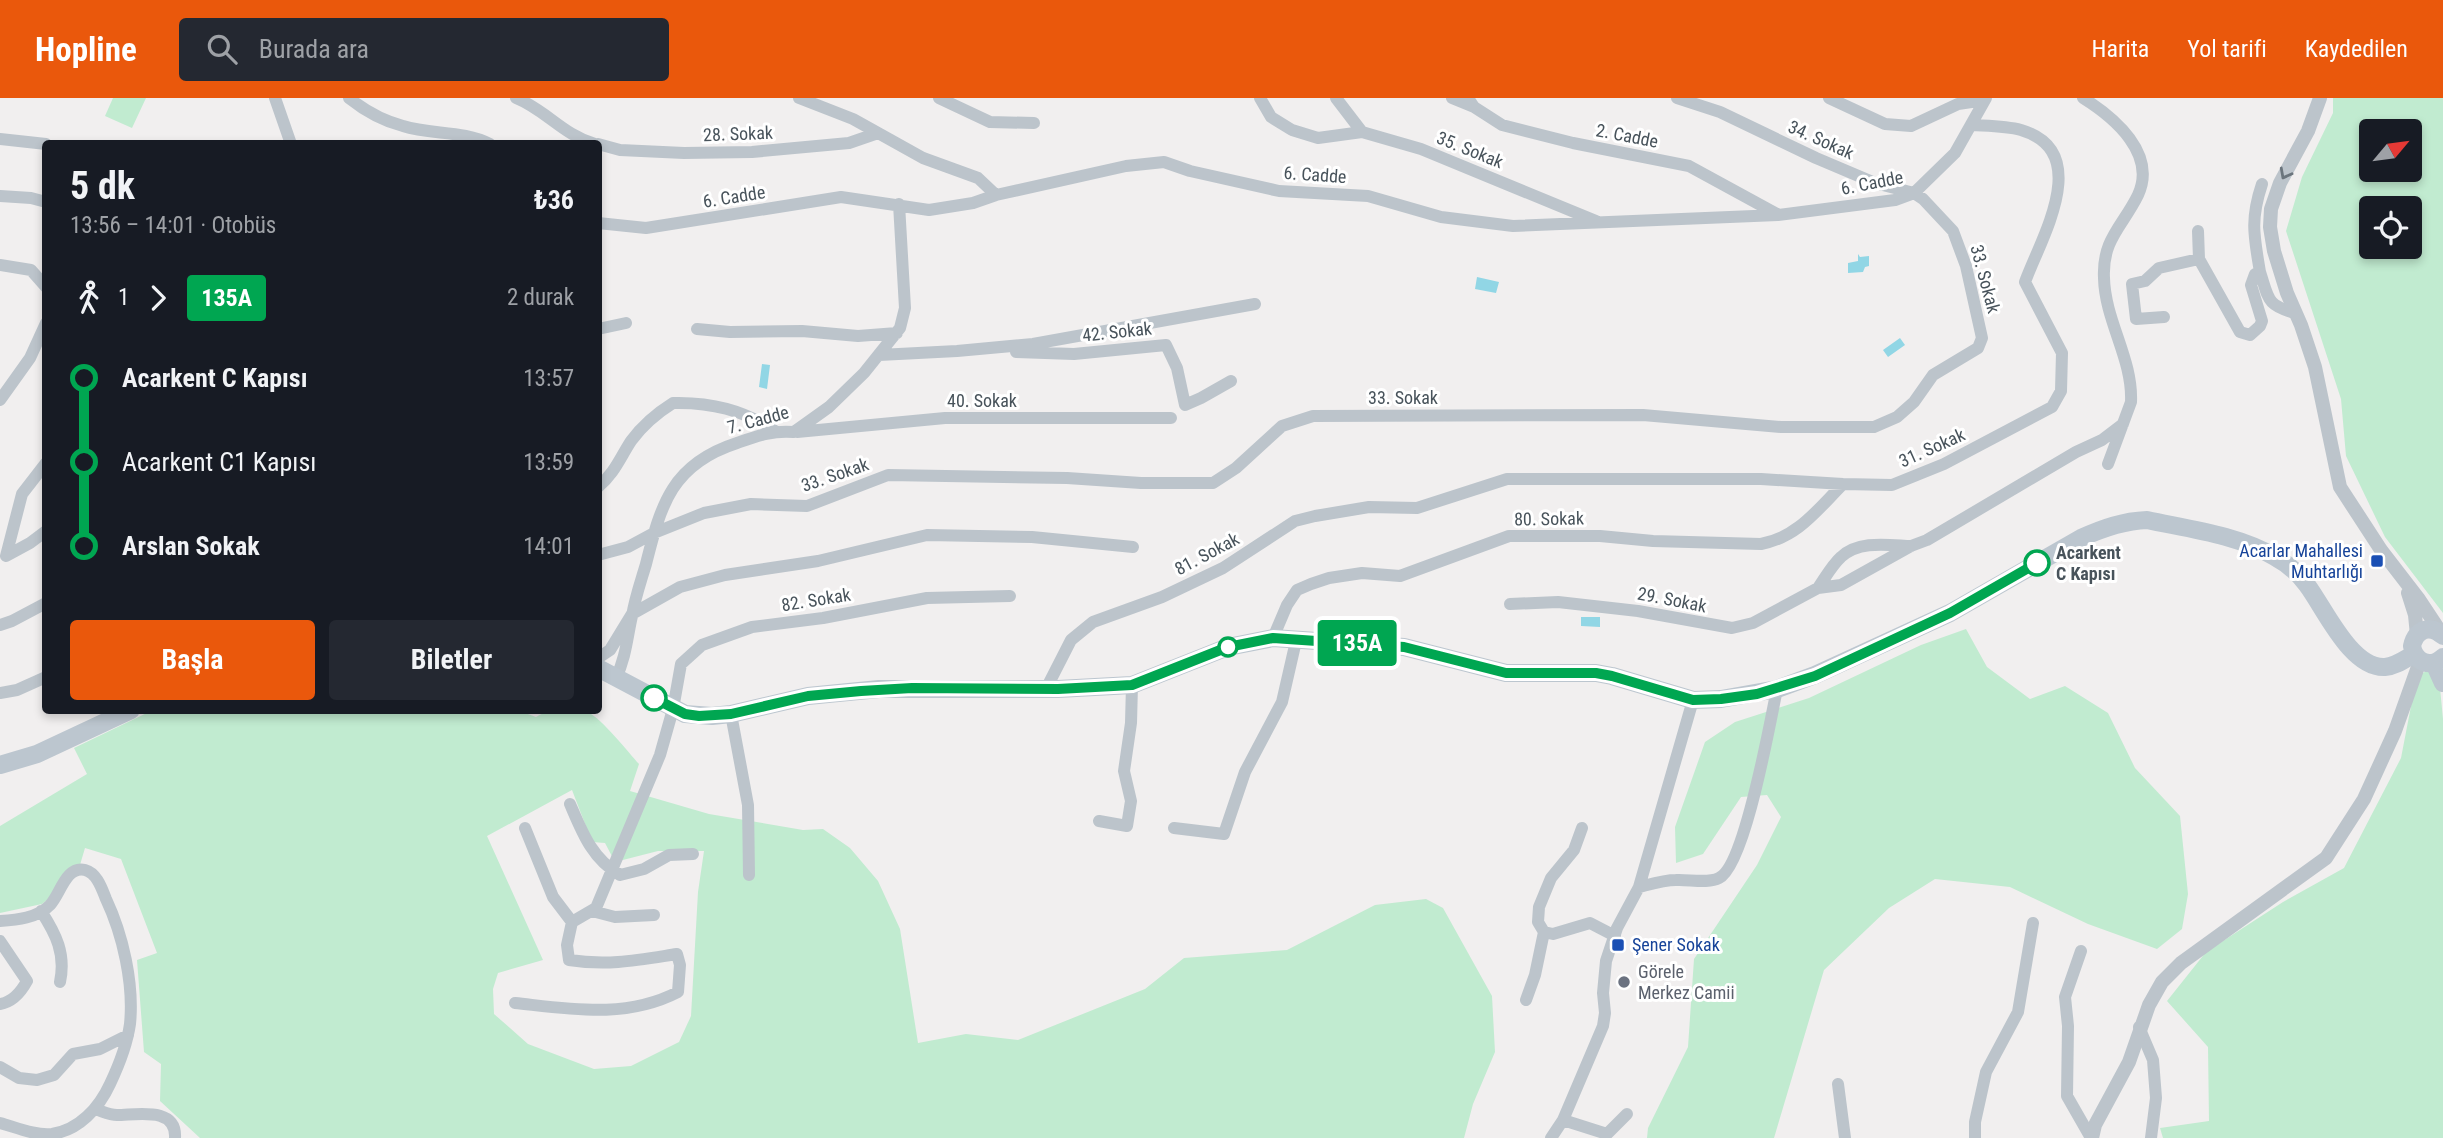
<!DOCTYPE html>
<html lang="tr">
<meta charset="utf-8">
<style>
body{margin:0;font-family:"Roboto Condensed",sans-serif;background:#242831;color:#f1f3f6;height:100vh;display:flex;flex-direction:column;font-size:26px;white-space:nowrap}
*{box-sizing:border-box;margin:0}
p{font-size:23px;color:#9ea1a6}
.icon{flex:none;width:38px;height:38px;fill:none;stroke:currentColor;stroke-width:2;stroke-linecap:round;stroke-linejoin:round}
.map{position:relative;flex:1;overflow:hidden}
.drawer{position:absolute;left:42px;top:42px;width:560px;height:574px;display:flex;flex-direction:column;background:#171b24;border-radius:7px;box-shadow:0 4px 10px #0003}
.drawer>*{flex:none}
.badge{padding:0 14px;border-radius:5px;font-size:24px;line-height:46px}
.needle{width:46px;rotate:61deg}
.controls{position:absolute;left:2359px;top:21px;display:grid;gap:14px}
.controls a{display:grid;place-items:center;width:63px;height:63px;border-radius:7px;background:#171b24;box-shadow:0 4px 10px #0003;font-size:35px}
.map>.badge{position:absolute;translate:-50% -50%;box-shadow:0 0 0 4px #fff}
.legs{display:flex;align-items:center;gap:10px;height:77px;padding:0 28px;font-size:23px}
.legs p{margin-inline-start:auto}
.summary{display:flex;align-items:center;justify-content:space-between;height:119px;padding:0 28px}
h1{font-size:38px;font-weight:700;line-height:52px}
.button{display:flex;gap:14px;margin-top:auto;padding:14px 28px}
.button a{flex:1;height:80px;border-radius:7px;background:#ea580c;color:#fff;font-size:28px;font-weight:700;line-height:80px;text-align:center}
.button a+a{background:#242831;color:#f1f3f6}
ul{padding:0 28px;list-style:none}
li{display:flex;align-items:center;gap:24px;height:84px;font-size:26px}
li i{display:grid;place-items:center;width:10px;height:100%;margin:0 9px;background:currentColor}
li i::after{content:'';width:18px;height:18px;margin:-9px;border:5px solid;border-radius:50%;background:#171b24}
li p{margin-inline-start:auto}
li:first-child i{background:linear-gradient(#0000 50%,currentColor 0)}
li:last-child i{background:linear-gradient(currentColor 50%,#0000 0)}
header{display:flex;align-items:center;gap:42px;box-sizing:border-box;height:98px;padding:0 35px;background:#ea580c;color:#fff}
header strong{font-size:33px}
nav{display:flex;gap:38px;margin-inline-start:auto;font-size:24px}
.search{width:490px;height:63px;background:#242831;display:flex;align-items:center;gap:18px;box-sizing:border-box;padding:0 24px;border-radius:7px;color:#9ea1a6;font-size:26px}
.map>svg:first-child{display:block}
.green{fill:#c1ebd0;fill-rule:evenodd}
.water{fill:#91d6e5}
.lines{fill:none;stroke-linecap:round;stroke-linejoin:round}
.minor{stroke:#bcc4cb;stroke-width:12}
.tertiary{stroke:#bcc4cb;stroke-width:14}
.secondary{stroke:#bcc6cf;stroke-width:18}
.oneway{stroke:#6b757d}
.line-1-casing{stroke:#fff;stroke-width:16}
.line-1{stroke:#00a651;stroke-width:10}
.transit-dot{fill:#1a4fb4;stroke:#fff;stroke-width:2.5}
.stop-1-dot{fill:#fff;stroke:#00a651;stroke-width:3.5}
.worship-dot{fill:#6b7280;stroke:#fff;stroke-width:2.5}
.labels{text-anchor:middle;stroke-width:6;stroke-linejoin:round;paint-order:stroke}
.street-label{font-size:18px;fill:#48535b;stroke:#fff}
.transit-label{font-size:18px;fill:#164399;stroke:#fff;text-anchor:end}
.stop-label{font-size:18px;font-weight:bold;fill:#48535b;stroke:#fff;text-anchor:start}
.worship-label{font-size:18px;fill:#5b616d;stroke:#fff;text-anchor:start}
</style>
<header>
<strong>Hopline</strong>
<div class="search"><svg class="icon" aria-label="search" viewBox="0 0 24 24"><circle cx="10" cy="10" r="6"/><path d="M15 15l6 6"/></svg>Burada ara</div>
<nav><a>Harita</a><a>Yol tarifi</a><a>Kaydedilen</a></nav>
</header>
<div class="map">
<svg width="2443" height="1040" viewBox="0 0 2443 1040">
<rect width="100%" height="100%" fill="#f1efef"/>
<path class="green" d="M113,0H146L132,30L105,18Z
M2333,0H2443V515L2385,439L2346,358L2341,301L2286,133L2302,79L2333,15ZM2371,33H2410V72H2371ZM2371,110H2410V149H2371Z
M1966,531L1987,569L2030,601L2065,588L2108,615L2135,670L2180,718L2188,796L2182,831L2157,851L2088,826L2010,789L1935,781L1889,810L1824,872L1774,1040H1647L1648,1030L1688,949L1694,861L1757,767L1781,719L1767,697L1741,699L1703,756L1676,765L1675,729L1705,644L1735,624L1809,600L1921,547Z
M2438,569L2443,621V1040H2163L2160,1030L2209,1023L2208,949L2167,903L2206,854L2283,804L2344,770L2401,660L2417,577Z
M517,612L536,619C549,611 574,608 589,615C601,620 629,655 639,666L630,693L709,716L803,732L823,731L850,750L878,783L900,831L918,945L966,936L1018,942L1145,891L1184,860L1287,852L1375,807L1426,801L1443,810L1492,898L1495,954L1473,1006L1464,1040H200L160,1003L161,966L144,954L137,862L157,855L121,761L85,750L77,777L42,806L0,815V728L87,676L74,650L151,613ZM572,692L592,744L605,745L615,764L658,753H704L698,794L691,918L679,944L631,968L594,971L528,946L494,916L493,891L498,875L543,862L487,738Z"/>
<path class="water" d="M1858,156L1860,159L1869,158V168L1865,169L1863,174L1848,175V165L1858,163Z
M1477,179L1499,184L1496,195L1475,191Z
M1900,240L1905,247L1888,259L1883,252Z
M762,266L770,267L767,291L759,289Z
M1581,519H1600V529L1581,528Z"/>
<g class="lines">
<path class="minor" d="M275,0L291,46
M349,0C364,12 384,23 403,28C431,37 463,32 490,46
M516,0C546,12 563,37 595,46
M799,0L853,21L923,60L978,80L996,97
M939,0L990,24L1034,25
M1260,0L1271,19L1292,32L1318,40L1362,34
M1336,0L1362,34L1421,51L1596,123
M1452,0L1474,9
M1468,0L1474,9L1502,27L1573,45L1689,68L1777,116
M1829,0L1885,26L1911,28L1958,6L1985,2
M2083,0C2115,20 2157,56 2138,97C2123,128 2102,141 2104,180C2105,223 2133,261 2131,304L2108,366
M0,41L46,46
M598,46L620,52L684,55L752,54L849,45L878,35
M0,98L31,100L46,104
M598,125L646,130L841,99L929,112L973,105L996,97L1126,68L1164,64L1190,73L1279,93L1368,98L1441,119L1513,128L1778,117L1895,102L1914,95L1955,55L1986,0
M2198,133L2199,161L2240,234L2250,237L2260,228L2262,223L2251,187L2255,176L2260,174C2269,201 2266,207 2295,215
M0,167L31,172L46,189
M2260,174C2254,138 2250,122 2262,86
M2164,219L2136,221L2132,186L2145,183L2159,170L2199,161
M598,231L626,225
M697,231L730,234L802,233L858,238L897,235
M1016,254L1074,256L1166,247L1177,270L1185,307L1201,300L1231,283
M879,257L957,253L1033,246L1255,206
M0,302L30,260L46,225
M797,334L945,320H1171
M46,365L22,396L6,458L30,445L46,433
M598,389C614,376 620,360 631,343C642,328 657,315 673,305C711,304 743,312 775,333
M598,457L628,449L654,435L704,415L751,406L807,408L888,377L1067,380L1141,385H1213L1236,370L1282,328L1313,318L1643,317L1781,329H1874L1897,319L1914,304L1933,277L1978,250L1982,240L1966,168L1953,133L1923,101L1914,95L1875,85L1816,60L1720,14L1677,0
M1818,490C1825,480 1832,467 1841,459C1859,442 1888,447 1911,448
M1510,506L1558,504L1638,513L1732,530L1753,525L1818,490L1841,487L1911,448L1927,442L2076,354L2102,342L2123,326
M0,527L12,523L46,505
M1273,540L1287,507L1297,492L1311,486L1329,480L1362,475L1400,478L1509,438H1600L1653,443L1761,446C1798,439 1817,412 1843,386
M598,560L610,552L632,516L680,489L725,477L818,463L927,437L1032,439L1133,449
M616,580C626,559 627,540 632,518C635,500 641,483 646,466C661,406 672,366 737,345C757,338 773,332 794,334L829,309L864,275L900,230L905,210L899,106
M1046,591L1071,542L1093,524L1162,499L1223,470L1295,423L1315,418L1369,409L1417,410L1507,381H1761L1843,386L1892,387L1944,366L2052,309L2061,293L2062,255L2025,184C2041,140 2094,54 2021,32C2006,28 1988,28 1972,27
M0,595L17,592L46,579
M731,616L748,707L749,777
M570,706C582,734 592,761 620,777L644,771L669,757L693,756
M1099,723L1127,728L1131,703L1124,673L1131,625L1132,587
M525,730L553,799L572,824
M1174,730L1224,736L1245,674L1282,604L1296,543
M1582,730L1574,752L1551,780L1539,809L1538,824L1544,834L1553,836L1590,825L1615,838
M1639,789C1651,786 1664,782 1676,782C1688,781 1708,786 1719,780C1745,768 1770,624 1777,591
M41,813C56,836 66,856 60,884
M592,813L615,819L654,817
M0,823C16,822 38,820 50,807C60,797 66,767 85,772C97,775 102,791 106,801C123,837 134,886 130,926C127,947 119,967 110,986C99,1010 79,1032 52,1036C36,1038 15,1029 0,1025
M0,843L27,883C21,894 13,904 0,906
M2081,853L2065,899L2068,928L2067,998L2091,1040
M1526,902L1535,877L1544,834
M515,905C571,911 626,921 678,894L680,867L677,856C638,862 609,868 569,862L567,847L572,824L596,810L660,657L673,611L681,566L702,547L752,529L823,520L927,500L1010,498
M2139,929L2153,962L2156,1000L2151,1040
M0,969L19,980L37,982L54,977L73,956L100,951L128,937
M1838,986L1845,1040
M95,1011C102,1013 109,1017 117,1017C136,1017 177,1008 175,1040
M1563,1022L1607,1036L1627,1016
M1551,1040L1563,1022L1603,928L1605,915L1603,895L1606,863L1617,830L1639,789L1693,602
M1975,1040V1024L1986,974L2018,914L2033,825"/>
<path class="tertiary" d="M2320,0L2308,33L2280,85L2271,111L2270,129L2274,153L2287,195L2301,227L2315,269L2340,389L2381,452L2418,500L2442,536
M2408,495L2415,517L2417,537
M2092,1040L2095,1027L2129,964L2149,907L2162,884L2181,865L2326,760L2364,701L2395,633L2420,563"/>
<path class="secondary" d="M2443,538C2430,526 2416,531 2412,548C2415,564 2430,571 2443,559
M2434,565L2443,585
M598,570L685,616L712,618L731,616L808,598L879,591H1058L1132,587L1228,549L1273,540L1404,549L1506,575H1596L1612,578L1693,602L1721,601L1777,591L1815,577L1950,515L2081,440C2103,430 2123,423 2147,422C2189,431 2238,437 2275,459C2288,466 2299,476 2307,487C2325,511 2351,571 2385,569C2396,568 2405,561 2414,556
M0,667L37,656L131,612"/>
</g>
<defs><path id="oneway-chevron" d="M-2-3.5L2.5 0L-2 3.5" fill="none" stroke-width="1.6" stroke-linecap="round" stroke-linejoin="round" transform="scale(1.75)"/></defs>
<use class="oneway" href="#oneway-chevron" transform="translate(2285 76) rotate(118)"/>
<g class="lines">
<defs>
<path id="line-1" d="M654,600L685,616L699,618L731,616L808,598L861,593L912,590L1058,591L1132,587L1228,549L1273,540L1404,549L1506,575H1596L1612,578L1693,602L1721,601L1757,596L1815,578L1950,515L2037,465"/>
</defs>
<use href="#line-1" class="line-1-casing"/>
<use href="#line-1" class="line-1"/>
</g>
<g class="transit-dot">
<rect x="2370" y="456" width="14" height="14" rx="3.5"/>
<rect x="1611" y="840" width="14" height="14" rx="3.5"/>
</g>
<g class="stop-1-dot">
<circle cx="2037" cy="465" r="12"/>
<circle cx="1228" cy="549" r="9"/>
<circle cx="654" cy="600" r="12"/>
</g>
<circle class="worship-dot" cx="1624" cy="884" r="7"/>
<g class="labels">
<g class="street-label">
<text transform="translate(738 36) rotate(-2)" y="6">28. Sokak</text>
<text transform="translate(1627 38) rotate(11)" y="6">2. Cadde</text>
<text transform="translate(1821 42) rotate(24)" y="6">34. Sokak</text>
<text transform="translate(1470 52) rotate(22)" y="6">35. Sokak</text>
<text transform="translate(1315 77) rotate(4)" y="6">6. Cadde</text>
<text transform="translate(1872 85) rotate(-11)" y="6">6. Cadde</text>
<text transform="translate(734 99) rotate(-9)" y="6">6. Cadde</text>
<text transform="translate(1985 181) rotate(75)" y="6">33. Sokak</text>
<text transform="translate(1117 234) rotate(-6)" y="6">42. Sokak</text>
<text x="1403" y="306">33. Sokak</text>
<text x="982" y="309">40. Sokak</text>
<text transform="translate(758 322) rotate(-15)" y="6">7. Cadde</text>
<text transform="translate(1932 350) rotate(-24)" y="6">31. Sokak</text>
<text transform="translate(835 377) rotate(-19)" y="6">33. Sokak</text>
<text transform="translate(1549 421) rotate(-1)" y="6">80. Sokak</text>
<text transform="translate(1207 456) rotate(-28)" y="6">81. Sokak</text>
<text transform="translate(816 502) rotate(-9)" y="6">82. Sokak</text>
<text transform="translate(1672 502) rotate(11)" y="6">29. Sokak</text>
</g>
<g class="transit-label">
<text x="2363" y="459">Acarlar Mahallesi<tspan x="2363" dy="21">Muhtarlığı</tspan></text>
<text x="1632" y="853" text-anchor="start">Şener Sokak</text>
</g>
<g class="stop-label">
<text x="2056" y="461">Acarkent<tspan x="2056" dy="21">C Kapısı</tspan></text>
</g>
<g class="worship-label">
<text x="1638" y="880">Görele<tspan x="1638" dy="21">Merkez Camii</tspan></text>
</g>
</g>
</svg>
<div class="controls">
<a><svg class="needle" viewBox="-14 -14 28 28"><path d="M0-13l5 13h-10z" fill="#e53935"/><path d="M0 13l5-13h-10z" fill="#9ea1a6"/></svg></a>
<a><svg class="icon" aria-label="locate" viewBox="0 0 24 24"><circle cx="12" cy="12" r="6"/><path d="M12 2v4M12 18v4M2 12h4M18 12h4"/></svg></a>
</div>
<b class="badge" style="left:1357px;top:545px;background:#00a651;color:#fff">135A</b>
<section class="drawer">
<div class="summary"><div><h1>5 dk</h1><p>13:56 – 14:01 · Otobüs</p></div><b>₺36</b></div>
<div class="legs"><svg class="icon" aria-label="walk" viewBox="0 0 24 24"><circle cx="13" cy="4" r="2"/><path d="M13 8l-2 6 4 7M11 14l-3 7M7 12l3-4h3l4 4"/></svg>1<svg class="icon" aria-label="forward" viewBox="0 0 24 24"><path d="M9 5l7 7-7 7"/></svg><b class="badge" style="background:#00a651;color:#fff">135A</b><p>2 durak</p></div>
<ul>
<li><i style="color:#00a651"></i><b>Acarkent C Kapısı</b><p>13:57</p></li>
<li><i style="color:#00a651"></i><span>Acarkent C1 Kapısı</span><p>13:59</p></li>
<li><i style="color:#00a651"></i><b>Arslan Sokak</b><p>14:01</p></li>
</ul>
<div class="button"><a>Başla</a><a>Biletler</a></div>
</section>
</div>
